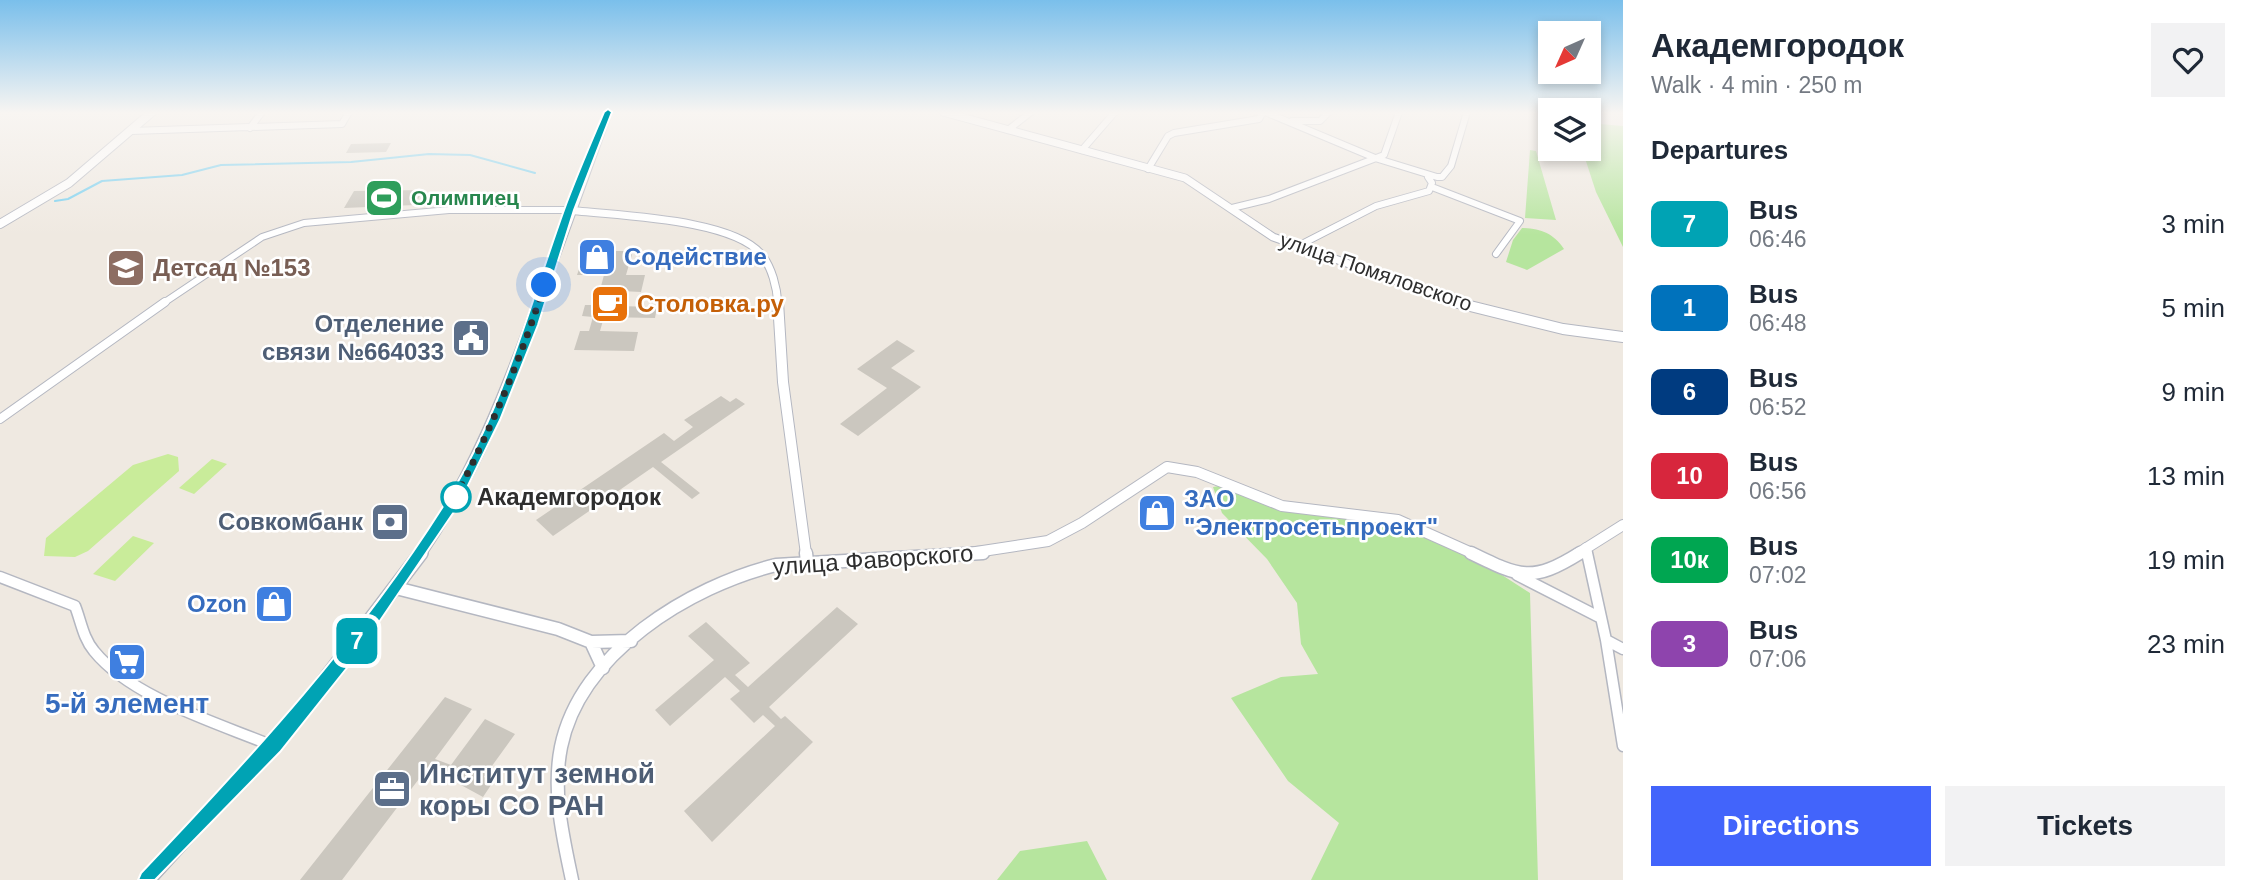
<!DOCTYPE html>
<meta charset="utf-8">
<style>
body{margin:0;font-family:Arial,sans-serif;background:#f2f2f3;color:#1f2937;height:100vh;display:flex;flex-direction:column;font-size:26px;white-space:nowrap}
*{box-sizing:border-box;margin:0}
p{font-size:23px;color:#747a83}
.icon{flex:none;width:38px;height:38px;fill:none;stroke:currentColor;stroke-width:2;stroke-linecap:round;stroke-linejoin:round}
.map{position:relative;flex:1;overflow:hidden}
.details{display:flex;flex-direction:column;background:#fff;width:630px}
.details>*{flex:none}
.badge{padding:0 14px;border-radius:10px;font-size:24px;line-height:46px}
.needle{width:46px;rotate:225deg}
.controls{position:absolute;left:1538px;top:21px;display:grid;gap:14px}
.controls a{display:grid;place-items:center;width:63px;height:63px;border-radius:0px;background:#fff;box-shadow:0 4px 10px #0003;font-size:35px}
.you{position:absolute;width:35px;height:35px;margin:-18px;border:5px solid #fff;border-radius:50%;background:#1a73e8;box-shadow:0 0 0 10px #1a73e833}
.map>.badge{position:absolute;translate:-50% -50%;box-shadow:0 0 0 4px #fff}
h2{padding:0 28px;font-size:26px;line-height:63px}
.round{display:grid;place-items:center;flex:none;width:74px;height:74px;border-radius:0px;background:#f2f2f3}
.head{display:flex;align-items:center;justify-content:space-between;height:119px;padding:0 28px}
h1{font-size:33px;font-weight:700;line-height:52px}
.action{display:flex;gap:14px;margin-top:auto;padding:14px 28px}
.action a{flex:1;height:80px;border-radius:0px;background:#4264fb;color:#fff;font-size:28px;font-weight:700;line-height:80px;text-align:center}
.action a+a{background:#f2f2f3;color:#1f2937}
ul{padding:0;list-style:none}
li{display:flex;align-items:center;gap:21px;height:84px;padding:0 28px}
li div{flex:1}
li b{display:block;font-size:26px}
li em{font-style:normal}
li .badge{min-width:77px;font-weight:700;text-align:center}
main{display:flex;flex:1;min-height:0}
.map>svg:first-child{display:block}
.green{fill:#b6e59e}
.pitch{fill:#c9ec9a}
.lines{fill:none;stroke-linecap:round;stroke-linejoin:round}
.stream{stroke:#75cff0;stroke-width:2}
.building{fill:#cbc7bf}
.minor-far2-casing{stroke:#b4b7c1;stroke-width:8}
.minor-far1-casing{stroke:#b4b7c1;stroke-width:10}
.minor-casing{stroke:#b4b7c1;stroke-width:13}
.tertiary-far2-casing{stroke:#b4b7c1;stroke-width:9}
.tertiary-far1-casing{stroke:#b4b7c1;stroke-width:12}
.tertiary-casing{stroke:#b4b7c1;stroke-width:15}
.secondary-far2-casing{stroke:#b4b7c1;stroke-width:10}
.secondary-far1-casing{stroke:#b4b7c1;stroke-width:13}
.secondary-casing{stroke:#b4b7c1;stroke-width:16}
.minor-far2{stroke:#fff;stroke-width:6}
.minor-far1{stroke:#fff;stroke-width:8}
.minor{stroke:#fff;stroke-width:10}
.tertiary-far2{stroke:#fff;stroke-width:7}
.tertiary-far1{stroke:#fff;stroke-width:10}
.tertiary{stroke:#fff;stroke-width:12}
.secondary-far2{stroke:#fff;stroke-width:8}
.secondary-far1{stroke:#fff;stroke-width:10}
.secondary{stroke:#fff;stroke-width:13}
.line{fill:#00a3b4;stroke:#fff;stroke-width:2}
.walk{stroke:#2e2e2e;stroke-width:7;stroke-dasharray:0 12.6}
.stop-dot{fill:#fff;stroke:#00a3b4;stroke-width:3.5}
.labels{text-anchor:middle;stroke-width:5;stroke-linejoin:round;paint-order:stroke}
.far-leisure-label{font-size:21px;font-weight:bold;fill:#27864d;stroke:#fff;text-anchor:start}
.far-street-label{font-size:21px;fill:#2e2e2e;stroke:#fff}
.shop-label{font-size:24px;font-weight:bold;fill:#366cbe;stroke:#fff;text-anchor:start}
.education-label{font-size:24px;font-weight:bold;fill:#785e54;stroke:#fff;text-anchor:start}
.food-label{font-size:24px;font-weight:bold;fill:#c56008;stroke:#fff;text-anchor:start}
.service-label{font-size:24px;font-weight:bold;fill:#4e5e75;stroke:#fff;text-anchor:end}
.stop-label{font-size:24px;font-weight:bold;fill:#2e2e2e;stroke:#fff;text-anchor:start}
.street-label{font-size:24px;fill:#2e2e2e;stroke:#fff}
.near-shop-label{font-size:28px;font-weight:bold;fill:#366cbe;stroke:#fff}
.near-service-label{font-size:28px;font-weight:bold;fill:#4e5e75;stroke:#fff;text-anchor:start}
</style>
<main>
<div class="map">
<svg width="1623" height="880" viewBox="0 0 1623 880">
<rect width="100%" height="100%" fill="#efe9e1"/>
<path class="green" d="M1589,123L1623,126V247L1596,192L1582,149H1589Z
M1530,150L1536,151L1556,220L1525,218Z
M1522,228C1541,229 1553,233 1564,249L1527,270L1506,262L1513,240Z
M1231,484L1283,511L1358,516L1398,524L1488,566L1530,593L1538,880H1311L1339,823L1288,781L1231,698L1281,677L1318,674L1301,644L1297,603L1267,559L1222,513L1213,487Z
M1087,841L1107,880H997L1020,851Z"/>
<path class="pitch" d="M168,454L178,457L179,471L88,551L75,557L44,556L46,538L133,465Z
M212,459L227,464L194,494L179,488Z
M133,536L154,543L115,581L93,574Z"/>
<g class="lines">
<path class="stream" d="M55,201L68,199L102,181L182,175L221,165L351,162L429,154L470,155L535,173"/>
</g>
<path class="building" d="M391,143L386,152L346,153L351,144Z
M423,190L415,205L344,208L354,191Z
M585,251H633L626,275H645L641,292L621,291L617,306L657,307L655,318L604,317L600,331L638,332L634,351L574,350L580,331H589L593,317L582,316L585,305H596L604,275H577Z
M897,340L915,351L891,368L921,387L858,436L840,424L887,388L857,369Z
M721,396L730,402L736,398L745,404L661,462L700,493L692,499L653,467L553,536L536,520L664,433L674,441L693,427L684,420Z
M837,607L858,624L769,707L781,719L785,716L813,742L712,842L684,811L775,726L763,715L754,723L730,699L740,691L725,677L670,726L655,710L714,660L688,636L706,622L750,663L735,675L748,687Z
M445,697L472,709L435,759L451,765L485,719L515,734L484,777L493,782L483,797L428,767L342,880H300Z"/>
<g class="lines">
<defs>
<path id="minor-far2" d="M1265,112L1375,158L1437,177H1442L1451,166L1467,112
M1292,121H1320L1329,112
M250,128L262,112
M1008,130L1031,112
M131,131L342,124L349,112
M1082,150L1115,112
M1148,169L1168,136L1174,133L1259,119L1263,112
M1432,187L1520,221L1496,254
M1232,208L1269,199L1384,155L1399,112
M1298,246L1376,206L1429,191L1432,183L1428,177
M162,304L262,237L304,223L449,210H569"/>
<path id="minor-far1" d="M0,419L165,302
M1586,547L1588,554"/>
<path id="minor" d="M1587,553L1606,640L1623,746
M1517,575L1601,618
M0,577L75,606C81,621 83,638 94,651C132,698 218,723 273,746
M1606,640L1623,649"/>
<path id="tertiary-far2" d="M943,112L1185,178L1273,237L1462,304
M569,210C615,216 731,218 761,254C772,267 777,288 778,304"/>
<path id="tertiary-far1" d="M778,302L783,382L806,554
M1454,302L1563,329L1623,337
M963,554L1048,541L1082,523L1167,467L1197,472L1282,506L1398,520L1474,554
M1577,554L1623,525"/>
<path id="tertiary" d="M806,553L807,562
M1471,553C1520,577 1532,583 1580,553
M396,588L558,629L591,642L631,641
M591,642L603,668
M572,880C563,837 552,792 561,747C580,653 690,586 776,565L983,553"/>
<path id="secondary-far2" d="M0,224L69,183L152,112
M538,304L608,112"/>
<path id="secondary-far1" d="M420,554C473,477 507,391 539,302"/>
<path id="secondary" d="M148,880L297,716L421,553"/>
</defs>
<use href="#minor-far2" class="minor-far2-casing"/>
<use href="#minor-far1" class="minor-far1-casing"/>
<use href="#minor" class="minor-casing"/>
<use href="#tertiary-far2" class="tertiary-far2-casing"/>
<use href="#tertiary-far1" class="tertiary-far1-casing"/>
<use href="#tertiary" class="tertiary-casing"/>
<use href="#secondary-far2" class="secondary-far2-casing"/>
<use href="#secondary-far1" class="secondary-far1-casing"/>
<use href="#secondary" class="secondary-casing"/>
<use href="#minor-far2" class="minor-far2"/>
<use href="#minor-far1" class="minor-far1"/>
<use href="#minor" class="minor"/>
<use href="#tertiary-far2" class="tertiary-far2"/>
<use href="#tertiary-far1" class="tertiary-far1"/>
<use href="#tertiary" class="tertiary"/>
<use href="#secondary-far2" class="secondary-far2"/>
<use href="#secondary-far1" class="secondary-far1"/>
<use href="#secondary" class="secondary"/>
</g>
<linearGradient id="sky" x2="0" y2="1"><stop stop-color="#7abfeb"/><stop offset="0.48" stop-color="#f8f5f2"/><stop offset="1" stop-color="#f8f5f2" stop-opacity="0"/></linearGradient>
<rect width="1623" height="235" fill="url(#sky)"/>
<path class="line" d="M608,109L612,112L574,210L538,325L500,420L458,506L354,659L280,752L155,880H138L141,873C252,756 361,638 447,500C502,412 529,307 564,210C576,177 590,145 604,112Z"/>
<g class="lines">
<path class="walk" d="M456,497L453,502C489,433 521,360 544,285"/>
</g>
<defs>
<symbol id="stadium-square" viewBox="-11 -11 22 22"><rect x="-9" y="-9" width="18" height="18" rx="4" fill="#2e9e5b" stroke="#fff"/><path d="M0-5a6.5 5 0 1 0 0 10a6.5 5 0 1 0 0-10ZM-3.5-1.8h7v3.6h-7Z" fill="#fff"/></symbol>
<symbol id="shop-square" viewBox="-11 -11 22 22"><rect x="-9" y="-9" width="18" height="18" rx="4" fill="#3f7fe0" stroke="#fff"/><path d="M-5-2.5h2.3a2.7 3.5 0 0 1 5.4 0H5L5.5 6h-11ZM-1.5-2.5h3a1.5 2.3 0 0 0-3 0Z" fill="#fff"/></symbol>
<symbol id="school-square" viewBox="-11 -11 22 22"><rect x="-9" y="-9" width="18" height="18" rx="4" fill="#8d6e63" stroke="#fff"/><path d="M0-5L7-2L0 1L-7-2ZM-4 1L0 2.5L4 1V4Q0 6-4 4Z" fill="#fff"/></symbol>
<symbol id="cafe-square" viewBox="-11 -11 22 22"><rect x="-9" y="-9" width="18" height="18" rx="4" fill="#e8710a" stroke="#fff"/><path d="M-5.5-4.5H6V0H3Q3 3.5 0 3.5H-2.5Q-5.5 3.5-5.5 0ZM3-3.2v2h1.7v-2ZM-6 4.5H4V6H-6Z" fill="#fff"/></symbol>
<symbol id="civic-square" viewBox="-11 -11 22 22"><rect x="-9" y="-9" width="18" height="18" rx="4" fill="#5c6f8a" stroke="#fff"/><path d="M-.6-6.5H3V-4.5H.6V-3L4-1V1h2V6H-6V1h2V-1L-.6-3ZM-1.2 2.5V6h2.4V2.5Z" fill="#fff"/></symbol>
<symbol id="bank-square" viewBox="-11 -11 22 22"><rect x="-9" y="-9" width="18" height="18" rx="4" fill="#5c6f8a" stroke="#fff"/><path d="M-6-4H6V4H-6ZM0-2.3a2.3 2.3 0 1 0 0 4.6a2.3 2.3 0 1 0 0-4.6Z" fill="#fff"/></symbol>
<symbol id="supermarket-square" viewBox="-11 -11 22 22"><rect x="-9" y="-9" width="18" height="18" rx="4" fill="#3f7fe0" stroke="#fff"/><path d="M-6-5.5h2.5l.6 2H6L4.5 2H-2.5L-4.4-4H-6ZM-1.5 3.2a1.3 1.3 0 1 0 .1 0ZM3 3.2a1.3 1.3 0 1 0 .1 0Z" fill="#fff"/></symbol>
<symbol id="office-square" viewBox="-11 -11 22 22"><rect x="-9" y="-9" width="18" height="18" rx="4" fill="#5c6f8a" stroke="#fff"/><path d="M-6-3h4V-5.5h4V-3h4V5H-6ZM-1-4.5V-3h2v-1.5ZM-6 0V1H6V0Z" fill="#fff"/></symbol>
</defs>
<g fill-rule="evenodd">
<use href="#stadium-square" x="362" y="176" width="44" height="44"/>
<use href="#shop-square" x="575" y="235" width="44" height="44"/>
<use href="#school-square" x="104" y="246" width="44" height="44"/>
<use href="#cafe-square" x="588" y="282" width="44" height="44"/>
<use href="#civic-square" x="449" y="316" width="44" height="44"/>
<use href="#shop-square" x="1135" y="491" width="44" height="44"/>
<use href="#bank-square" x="368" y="500" width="44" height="44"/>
<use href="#shop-square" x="252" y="582" width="44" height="44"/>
<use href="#supermarket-square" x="105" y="640" width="44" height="44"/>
<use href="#office-square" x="370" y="767" width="44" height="44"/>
</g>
<circle class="stop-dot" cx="456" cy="497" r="14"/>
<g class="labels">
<g class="far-leisure-label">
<text x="411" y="205">Олимпиец</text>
</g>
<g class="far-street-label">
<text transform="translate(1376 272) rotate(19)" y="7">улица Помяловского</text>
</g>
<g class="shop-label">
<text x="624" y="265">Содействие</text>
<text x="1184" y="507">ЗАО<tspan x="1184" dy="28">"Электросетьпроект"</tspan></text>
<text x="247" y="612" text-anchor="end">Ozon</text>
</g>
<g class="education-label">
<text x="153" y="276">Детсад №153</text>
</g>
<g class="food-label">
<text x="637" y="312">Столовка.ру</text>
</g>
<g class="service-label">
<text x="444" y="332">Отделение<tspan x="444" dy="28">связи №664033</tspan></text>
<text x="363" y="530">Совкомбанк</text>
</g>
<g class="stop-label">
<text x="477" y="505">Академгородок</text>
</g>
<g class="street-label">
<text transform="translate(873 560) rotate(-4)" y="8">улица Фаворского</text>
</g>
<g class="near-shop-label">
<text x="127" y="713">5-й элемент</text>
</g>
<g class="near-service-label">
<text x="419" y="783">Институт земной<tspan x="419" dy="32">коры СО РАН</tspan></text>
</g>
</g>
</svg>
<div class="controls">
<a><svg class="needle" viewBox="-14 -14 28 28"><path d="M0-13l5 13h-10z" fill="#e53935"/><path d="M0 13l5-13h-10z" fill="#747a83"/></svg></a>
<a><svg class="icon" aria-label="layers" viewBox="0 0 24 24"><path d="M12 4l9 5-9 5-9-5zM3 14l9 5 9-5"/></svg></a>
</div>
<div class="you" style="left:544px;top:285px"></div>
<b class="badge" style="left:357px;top:641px;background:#00a3b4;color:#fff">7</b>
</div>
<section class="details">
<div class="head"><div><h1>Академгородок</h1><p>Walk · 4 min · 250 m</p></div><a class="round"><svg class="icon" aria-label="heart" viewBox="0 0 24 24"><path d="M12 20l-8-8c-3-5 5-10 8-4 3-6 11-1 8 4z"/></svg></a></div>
<h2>Departures</h2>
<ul>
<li><span class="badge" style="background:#00a3b4;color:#fff">7</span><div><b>Bus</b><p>06:46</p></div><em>3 min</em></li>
<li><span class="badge" style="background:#0072bc;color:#fff">1</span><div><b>Bus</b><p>06:48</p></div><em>5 min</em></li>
<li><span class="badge" style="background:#003b80;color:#fff">6</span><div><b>Bus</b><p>06:52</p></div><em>9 min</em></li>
<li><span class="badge" style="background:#d7263d;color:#fff">10</span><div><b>Bus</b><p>06:56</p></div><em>13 min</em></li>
<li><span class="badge" style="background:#00a651;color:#fff">10к</span><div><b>Bus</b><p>07:02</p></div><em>19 min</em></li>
<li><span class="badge" style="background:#8e44ad;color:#fff">3</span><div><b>Bus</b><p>07:06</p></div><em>23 min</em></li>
</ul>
<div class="action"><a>Directions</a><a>Tickets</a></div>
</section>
</main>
